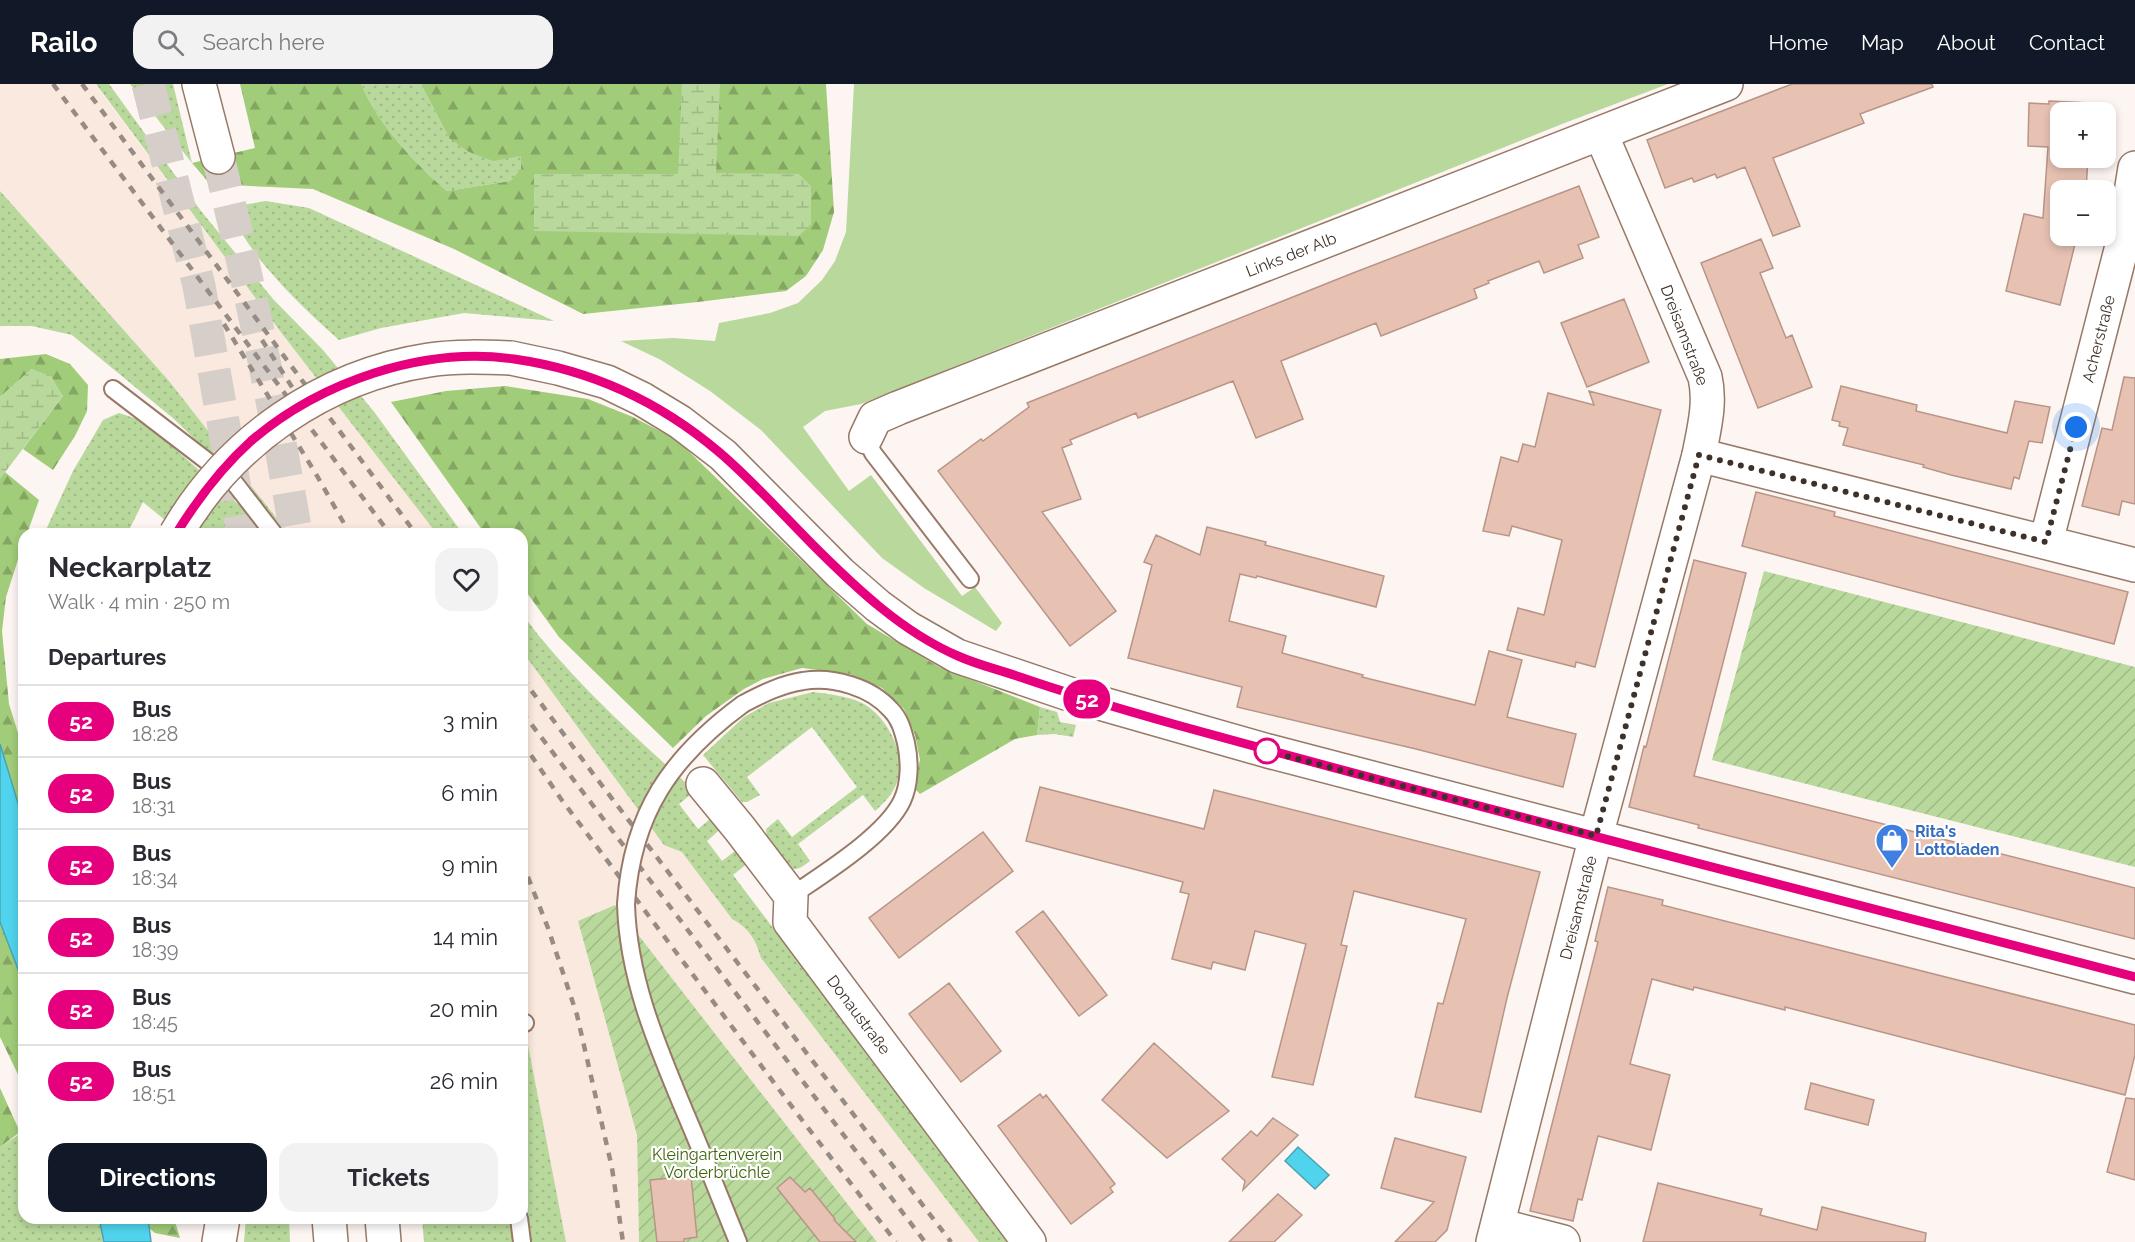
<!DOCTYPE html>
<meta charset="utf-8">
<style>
body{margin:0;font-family:Raleway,sans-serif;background:#f2f2f3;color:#2b2b33;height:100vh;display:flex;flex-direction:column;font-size:22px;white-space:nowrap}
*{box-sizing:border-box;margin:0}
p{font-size:20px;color:#7c7c81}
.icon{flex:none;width:33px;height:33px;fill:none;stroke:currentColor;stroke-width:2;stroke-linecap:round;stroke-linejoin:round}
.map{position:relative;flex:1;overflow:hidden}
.details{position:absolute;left:18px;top:444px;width:510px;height:696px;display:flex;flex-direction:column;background:#fff;border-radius:18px;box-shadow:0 3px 9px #0003}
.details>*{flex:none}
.badge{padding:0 12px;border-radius:20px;font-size:21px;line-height:39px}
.buttons{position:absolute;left:2050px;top:18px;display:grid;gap:12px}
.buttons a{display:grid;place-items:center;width:66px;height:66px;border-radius:12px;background:#fff;box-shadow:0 3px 9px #0003;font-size:30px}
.you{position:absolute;width:30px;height:30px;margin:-15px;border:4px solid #fff;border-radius:50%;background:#1a73e8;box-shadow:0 0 0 9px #1a73e833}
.map>.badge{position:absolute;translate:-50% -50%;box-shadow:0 0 0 3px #fff}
h2{padding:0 30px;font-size:22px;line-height:54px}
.round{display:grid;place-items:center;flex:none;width:63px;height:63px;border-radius:18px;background:#f2f2f3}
.overview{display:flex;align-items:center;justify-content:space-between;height:102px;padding:0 30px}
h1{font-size:28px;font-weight:700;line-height:45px}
.cta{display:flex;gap:12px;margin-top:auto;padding:12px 30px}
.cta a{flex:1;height:69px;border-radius:18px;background:#111827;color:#fff;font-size:24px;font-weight:700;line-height:69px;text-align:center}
.cta a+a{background:#f2f2f3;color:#2b2b33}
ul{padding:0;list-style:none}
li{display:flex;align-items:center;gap:18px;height:72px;padding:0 30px;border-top:2px solid #e1e1e2}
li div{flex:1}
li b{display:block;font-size:22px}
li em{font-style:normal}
li .badge{min-width:66px;font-weight:700;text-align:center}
header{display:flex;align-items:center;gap:36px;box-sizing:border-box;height:84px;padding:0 30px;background:#111827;color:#fff}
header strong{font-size:28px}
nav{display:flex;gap:33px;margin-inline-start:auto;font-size:21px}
.search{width:420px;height:54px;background:#f2f2f3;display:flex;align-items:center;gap:15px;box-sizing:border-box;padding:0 21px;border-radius:18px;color:#7c7c81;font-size:22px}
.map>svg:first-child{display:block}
.built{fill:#fae9df}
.grass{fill:url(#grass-dots)}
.forest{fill:url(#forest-firs)}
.wetland{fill:url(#wetland-marsh)}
.park{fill:#b8d89c}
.garden{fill:url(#garden-furrows)}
.water{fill:#50d4ed;stroke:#4ba3b2;stroke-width:1.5}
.building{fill:#e7c2b3;stroke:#b89587;stroke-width:1.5}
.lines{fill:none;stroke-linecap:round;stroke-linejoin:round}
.trunk-tunnel{stroke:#d6cec9;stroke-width:33;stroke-dasharray:33 16;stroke-linecap:butt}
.service-casing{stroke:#987967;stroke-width:20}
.minor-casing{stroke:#987967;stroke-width:36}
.tertiary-casing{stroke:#987967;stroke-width:36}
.trunk-casing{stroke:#987967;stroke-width:36}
.service{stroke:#fff;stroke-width:16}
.minor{stroke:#fff;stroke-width:33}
.tertiary{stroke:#fff;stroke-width:33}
.trunk{stroke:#fff;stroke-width:33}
.rail{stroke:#968c85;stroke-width:4.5;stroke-dasharray:8 8;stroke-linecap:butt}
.service-bridge-casing{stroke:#987967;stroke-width:20;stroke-linecap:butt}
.tertiary-bridge-casing{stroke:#987967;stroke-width:36;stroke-linecap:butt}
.service-bridge{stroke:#fff;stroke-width:16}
.tertiary-bridge{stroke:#fff;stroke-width:33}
.line-casing{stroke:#fff;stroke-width:14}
.line{stroke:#e6007e;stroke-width:9}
.walk{stroke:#3e3129;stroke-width:6;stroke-dasharray:0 10.8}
.stop-dot{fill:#fff;stroke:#e6007e;stroke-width:3}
.labels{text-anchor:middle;stroke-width:4.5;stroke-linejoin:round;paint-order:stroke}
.street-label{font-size:16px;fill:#3e3129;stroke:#fff}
.shop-label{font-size:16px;font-weight:bold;fill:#366cbe;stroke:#fff;text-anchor:start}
.park-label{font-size:16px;fill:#3e6208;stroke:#fff}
</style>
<header>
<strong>Railo</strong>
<div class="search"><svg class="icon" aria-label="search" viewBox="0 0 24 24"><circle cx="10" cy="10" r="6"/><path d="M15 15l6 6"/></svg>Search here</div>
<nav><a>Home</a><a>Map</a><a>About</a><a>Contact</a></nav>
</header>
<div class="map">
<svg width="2135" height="1158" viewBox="0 0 2135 1158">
<defs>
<pattern id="grass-dots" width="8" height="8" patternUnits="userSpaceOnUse" patternTransform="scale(1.5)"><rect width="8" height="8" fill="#b8d89c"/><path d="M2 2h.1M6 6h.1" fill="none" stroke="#9fba86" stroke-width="1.8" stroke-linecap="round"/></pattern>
<pattern id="forest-firs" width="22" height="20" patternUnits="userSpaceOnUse" patternTransform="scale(1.5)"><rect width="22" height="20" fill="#a1cc79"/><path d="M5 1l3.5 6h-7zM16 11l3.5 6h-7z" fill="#85a663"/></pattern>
<pattern id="wetland-marsh" width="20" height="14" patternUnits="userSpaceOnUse" patternTransform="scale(1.5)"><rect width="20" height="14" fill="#b8d89c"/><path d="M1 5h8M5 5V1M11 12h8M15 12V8" fill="none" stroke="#9fba86"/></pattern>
<pattern id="garden-furrows" width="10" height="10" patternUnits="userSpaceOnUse" patternTransform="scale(1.5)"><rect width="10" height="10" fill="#b8d89c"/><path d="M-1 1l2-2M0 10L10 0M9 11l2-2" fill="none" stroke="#9fba86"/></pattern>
</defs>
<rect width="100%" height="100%" fill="#fcf5f1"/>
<path class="built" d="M0,0H95L280,247L437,450H289L169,297L0,107Z
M522,567L664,761L682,767L732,835L744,841L752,851L757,860L761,874L979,1158H877L615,821L578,837L637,1051L639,1158H566L522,939Z"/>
<path class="grass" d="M96,0H109L201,127L273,215L323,266L375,329L463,450H437L280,247Z
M130,0H173L192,79Z
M361,0H421L449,54L521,71V85L510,97L447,107C414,79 378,40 361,0Z
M0,107L169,297L289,450L250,409L174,335L72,251L32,242H0Z
M266,117L309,124L554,237L464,229L381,244L339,256C301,222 252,176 231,129L243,121Z
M119,329L143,337L255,435L264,450H182L143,418L127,450H44L73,387L103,336Z
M522,530C572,597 633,651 695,707L679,720L698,745L716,730L725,741L707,757L722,777L743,761L753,775L733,791L1011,1158H979L761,874C756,856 749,844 732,835L682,768L664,761L522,567Z
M813,608C829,610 847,612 862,619C887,632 907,670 897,698C893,710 885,718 875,727L863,711L798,760L810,777C803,782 798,787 790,784L767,753L766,745L778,735L792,753L857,703L812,643L747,693L760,711L747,718H742L703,671L744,633L769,619Z
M1040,623L1057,628L1060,638L1076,641L1073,653L1055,650L1037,651Z
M524,946L526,951L566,1158H531L522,1071V947Z
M24,1047V1134H99L104,1158H0V1063Z
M246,1134H289L290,1158H244Z
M422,1134H512L514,1158H424Z"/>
<path class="forest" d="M240,0H361C378,40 414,79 447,107L510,97L521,85V72L493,77L469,68L449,54L421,0H826L834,128L823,166L806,192L786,207L698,218L583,230L454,165L313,105L210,100L192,79L255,64Z
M46,270L70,280L88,301L87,327L75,352L53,386L23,365L63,312L32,285L0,313V275Z
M505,302L588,315L633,333L677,356L867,540L939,583L1040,623L1037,651L1015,655L920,710L913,703L920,676L915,651L904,625L882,604L850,590L802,584L763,595L744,605L706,632L673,664L559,553L522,502V450H485L391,318L446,307Z
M0,384L39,416L27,450H24V457L6,513L2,547L9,620L24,668V739L0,660Z
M0,838L24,901V1003L0,953Z
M0,1004L20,1048L0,1063Z
M148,1134H174L180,1154L155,1149L149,1144Z"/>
<path class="wetland" d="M682,0H720L716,89L799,90L811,102V140L799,152L534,147V90H678Z
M32,285L51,292L63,312L0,395V313Z"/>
<path class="park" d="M854,0H1668L1562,40L861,320L825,327L803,343L849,407L871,391L962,512L975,503L1002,539L996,547L924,504L882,474L761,346L710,307L661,276L621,257L673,254L715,257L719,239L770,229L798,219L822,196L835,177L846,148Z"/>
<path class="garden" d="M1764,487L2135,583V783L1712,676Z
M615,821L877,1158H639L637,1051L578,837Z"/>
<path class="water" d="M0,660L24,739V901L0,838Z
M1298,1063L1329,1091L1315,1105L1285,1077Z
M99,1134H148L151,1158H104Z"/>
<path class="building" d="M1792,0H1932L1933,3L1860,30L1864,39L1773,74L1800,142L1773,152L1745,83L1717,94L1715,90L1694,98L1692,94L1665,104L1647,56Z
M2049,17L2090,19V28H2061V74H2088L2086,106H2061V152H2077L2060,221L2006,207L2024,130L2043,134L2048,63L2028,62L2029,19L2049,20Z
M1579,102L1599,153L1578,161L1583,174L1544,189L1539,177L1488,197L1489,199L1474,205L1477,214L1381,252L1376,239L1281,277L1303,335L1256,354L1233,297L1138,334L1136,329L1070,356L1072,360L1062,364L1081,415L1042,428L1116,527L1070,562L938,387L981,355L983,357L1029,323L1027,319L1353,189Z
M1761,155L1773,184L1760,189L1786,254L1792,251L1812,303L1758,324L1701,179Z
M1624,215L1649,278L1587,303L1561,239Z
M2124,293L2135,294V420L2122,417L2119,431L2082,422L2102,344L2112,346Z
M1841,302L1917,321L1916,327L2007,349L2015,317L2050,323L2042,359L2029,357L2019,395L2014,393L2011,405L1951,391L1923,383L1924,381L1843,361L1848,344L1839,342L1840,338L1832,336Z
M1589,307L1661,326L1595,583L1576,578L1575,583L1507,566L1518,524L1544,531L1562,456L1512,442L1509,452L1483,447L1501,373L1518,378L1523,360L1535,363L1548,309L1594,321Z
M1756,408L1835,428L1834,432L2128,508L2114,560L1742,462Z
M1207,443L1266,458L1265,461L1384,492L1376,523L1257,492L1256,494L1240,490L1229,537L1286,552L1282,569L1363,591L1362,593L1475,621L1489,567L1522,576L1507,633L1576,650L1563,703L1416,665L1237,623L1242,603L1128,574L1152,481L1144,478L1156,451L1200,471Z
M1694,476L1746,489L1694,692L2135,804V855L1698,744L1699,741L1629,723L1644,662L1646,663Z
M1040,703L1204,745L1214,706L1540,788L1507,914L1481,1028L1415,1013L1438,919L1443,920L1466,835L1354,807L1341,861L1347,862L1313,1001L1272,993L1306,860L1255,847L1245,886L1213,878L1211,885L1172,875L1189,810L1180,808L1183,798L1026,757Z
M983,748L1013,787L899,874L869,834Z
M1608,803L1663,816L1662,821L2135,941V971L2125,1011L1785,923V926L1694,903L1693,906L1652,895L1630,980L1670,991L1651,1066L1598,1052L1582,1116L1578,1115L1573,1137L1530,1127L1598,858L1595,857Z
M1043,827L1107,911L1079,932L1016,848Z
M949,899L1001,967L961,998L909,930Z
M1154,959L1229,1027L1167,1074L1102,1016Z
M1811,999L1874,1016L1868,1041L1805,1025Z
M1040,1010L1043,1014L1046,1011L1115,1100L1110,1104L1113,1108L1071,1140L998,1042Z
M2126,1014L2135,1015V1096L2107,1088Z
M1273,1034L1298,1051L1243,1106L1245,1097L1222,1075L1251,1047L1257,1052Z
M1395,1054L1466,1073L1447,1146L1435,1158H1395L1434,1118L1381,1104Z
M691,1092L697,1153L684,1155V1158H657L650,1096Z
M790,1093L805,1108L810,1104L835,1135L834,1136L856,1158H820L777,1104Z
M1658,1099L1762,1125L1760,1131L1817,1146L1822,1123L1926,1149L1925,1158H1643Z
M1278,1110L1302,1131L1274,1158H1229Z"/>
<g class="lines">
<path class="trunk-tunnel" d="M148,0L199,202L243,450
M218,73C249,198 275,323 296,450"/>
<defs>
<path id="service" d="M113,305L233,397L274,450
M866,353L873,369L970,495
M743,620C762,610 782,600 803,597C833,592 871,603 891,626C900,635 903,647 906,659C910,677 910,700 902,717C885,752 823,790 791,812
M626,820C628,893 656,959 684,1026C703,1070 720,1114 738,1158
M522,940L525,939
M519,1134L522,1158"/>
<g id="minor">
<path id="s1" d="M866,353L875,334L898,324L1726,0"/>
<path d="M1699,371L2135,481"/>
<path id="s2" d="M2046,458L2123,158L2135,84"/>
<path id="s3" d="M703,700L740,745L791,812L790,838L1029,1158"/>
<path d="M1498,1141L1563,1158"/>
<path id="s4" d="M1493,1158L1596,752L1699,371C1704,345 1711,319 1705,293L1601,50"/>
</g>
<path id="tertiary" d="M511,274L558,284L607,298L642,315L680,338L723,371L840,489L878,522L908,544L957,572L1075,612L1268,667L2135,893
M219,1158L223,1134"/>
<path id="trunk" d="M199,0L218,73
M329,1134L331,1158
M382,1134L384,1158"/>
</defs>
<use href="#service" class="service-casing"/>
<use href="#minor" class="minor-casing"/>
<use href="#tertiary" class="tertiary-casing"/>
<use href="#trunk" class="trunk-casing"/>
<use href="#service" class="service"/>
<use href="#minor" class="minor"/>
<use href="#tertiary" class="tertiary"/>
<use href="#trunk" class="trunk"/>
<path class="rail" d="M53,0L390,450
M82,0L416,450
M224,240L316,390L350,450
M262,256L306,325
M522,594L594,691L951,1158
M522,628L925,1158
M522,658L561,715L805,1040L896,1158
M522,778L548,844L577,931L612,1084L623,1158"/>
<defs>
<path id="service-bridge" d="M626,820C632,729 671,673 743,620"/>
<path id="tertiary-bridge" d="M176,450C229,358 323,292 429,276C456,272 484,273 511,274"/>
</defs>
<use href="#service-bridge" class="service-bridge-casing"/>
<use href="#tertiary-bridge" class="tertiary-bridge-casing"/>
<use href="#service-bridge" class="service-bridge"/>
<use href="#tertiary-bridge" class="tertiary-bridge"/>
</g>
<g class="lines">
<defs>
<path id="line" d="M176,450C197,416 221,384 251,357C320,298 423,262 514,275C591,286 660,318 719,368C752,396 782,430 812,460C855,503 902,548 958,572C978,581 1000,586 1020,593C1072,611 1124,626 1177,641C1257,663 1337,685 1418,706C1657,768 1896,832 2135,893"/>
</defs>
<use href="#line" class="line-casing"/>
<use href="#line" class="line"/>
<path class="walk" d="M1267,667L1596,752L1699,371L2046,458L2076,343"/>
</g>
<defs>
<symbol id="shop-pin" viewBox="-11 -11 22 30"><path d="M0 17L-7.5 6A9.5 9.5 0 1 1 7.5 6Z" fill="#3f7fe0" stroke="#fff"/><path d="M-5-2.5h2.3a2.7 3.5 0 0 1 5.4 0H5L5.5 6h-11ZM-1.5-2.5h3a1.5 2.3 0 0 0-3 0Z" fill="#fff"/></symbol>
</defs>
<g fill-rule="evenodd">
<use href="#shop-pin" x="1873" y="737" width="38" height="52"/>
</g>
<circle class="stop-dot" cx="1267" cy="667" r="12"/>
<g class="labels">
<g class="street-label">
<text dy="6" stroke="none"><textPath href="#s1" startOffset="468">Links der Alb</textPath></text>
<text transform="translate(1685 251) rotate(69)" y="6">Dreisamstraße</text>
<text dy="6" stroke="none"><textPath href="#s2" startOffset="210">Acherstraße</textPath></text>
<text dy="6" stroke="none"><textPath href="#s4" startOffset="345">Dreisamstraße</textPath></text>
<text dy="6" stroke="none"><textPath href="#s3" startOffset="284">Donaustraße</textPath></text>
</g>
<g class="shop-label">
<text x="1915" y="753">Rita's<tspan x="1915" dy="18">Lottoladen</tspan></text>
</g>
<g class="park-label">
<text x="717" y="1076">Kleingartenverein<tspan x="717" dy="18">Vorderbrüchle</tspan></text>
</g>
</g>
</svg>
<div class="buttons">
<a>+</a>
<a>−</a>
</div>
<div class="you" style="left:2076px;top:343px"></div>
<b class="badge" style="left:1087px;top:615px;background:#e6007e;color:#fff">52</b>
<section class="details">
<div class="overview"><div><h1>Neckarplatz</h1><p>Walk · 4 min · 250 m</p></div><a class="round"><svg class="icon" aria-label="heart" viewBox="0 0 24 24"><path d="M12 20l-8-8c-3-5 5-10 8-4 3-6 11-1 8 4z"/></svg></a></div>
<h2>Departures</h2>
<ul>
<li><span class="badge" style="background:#e6007e;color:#fff">52</span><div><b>Bus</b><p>18:28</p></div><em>3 min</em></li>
<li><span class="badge" style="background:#e6007e;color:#fff">52</span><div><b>Bus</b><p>18:31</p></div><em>6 min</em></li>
<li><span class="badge" style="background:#e6007e;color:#fff">52</span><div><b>Bus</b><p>18:34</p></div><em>9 min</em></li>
<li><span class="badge" style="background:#e6007e;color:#fff">52</span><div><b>Bus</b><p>18:39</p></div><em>14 min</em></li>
<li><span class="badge" style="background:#e6007e;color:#fff">52</span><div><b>Bus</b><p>18:45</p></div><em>20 min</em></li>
<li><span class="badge" style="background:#e6007e;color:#fff">52</span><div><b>Bus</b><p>18:51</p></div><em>26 min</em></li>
</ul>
<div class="cta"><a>Directions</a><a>Tickets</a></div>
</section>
</div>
